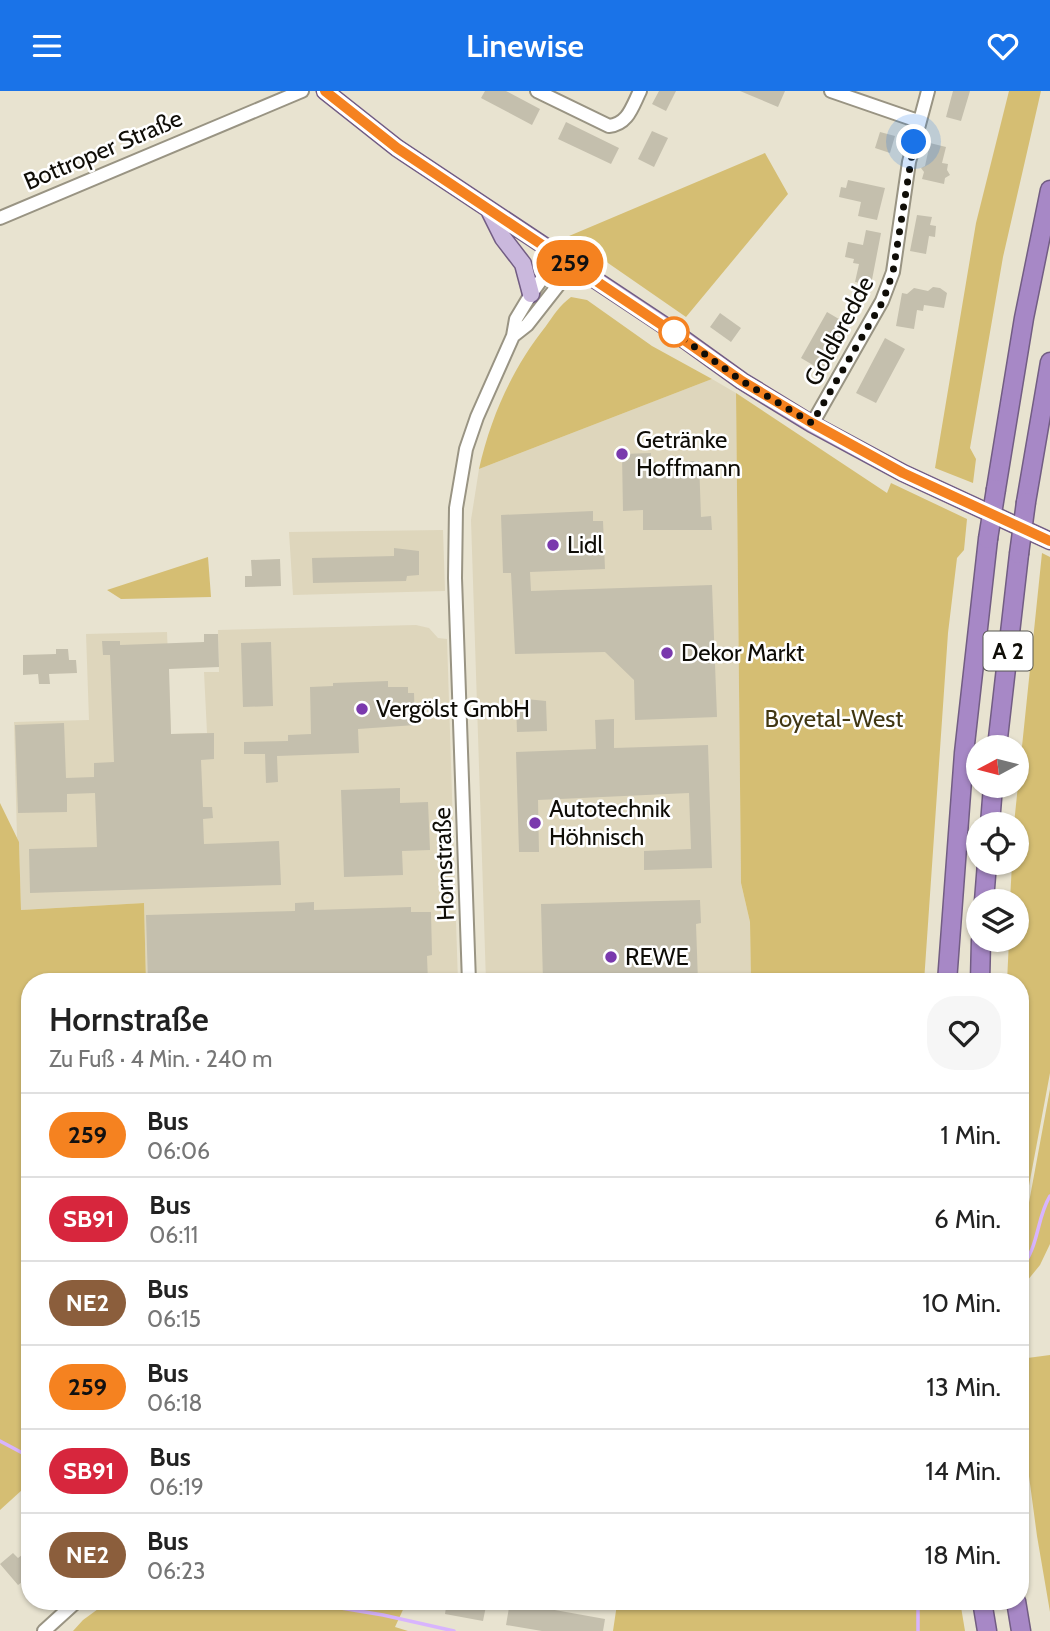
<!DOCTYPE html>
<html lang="de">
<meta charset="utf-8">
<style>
body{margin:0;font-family:Cabin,sans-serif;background:#f6f6f6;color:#222;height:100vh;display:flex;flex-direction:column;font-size:26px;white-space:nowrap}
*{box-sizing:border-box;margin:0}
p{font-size:23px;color:#767676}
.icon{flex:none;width:38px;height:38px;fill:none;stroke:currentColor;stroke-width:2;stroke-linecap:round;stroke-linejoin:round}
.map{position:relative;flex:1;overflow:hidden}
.details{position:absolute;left:21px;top:882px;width:1008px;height:637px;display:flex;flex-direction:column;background:#fff;border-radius:28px;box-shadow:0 2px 5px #0004}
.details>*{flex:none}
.badge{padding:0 14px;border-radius:23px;font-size:24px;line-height:46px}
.needle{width:46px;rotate:263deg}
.controls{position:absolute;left:966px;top:644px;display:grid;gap:14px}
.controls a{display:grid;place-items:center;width:63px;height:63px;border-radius:50%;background:#fff;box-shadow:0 2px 5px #0004;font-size:35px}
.you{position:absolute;width:35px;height:35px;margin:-18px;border:5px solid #fff;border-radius:50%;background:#1a73e8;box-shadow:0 0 0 10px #1a73e833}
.map>.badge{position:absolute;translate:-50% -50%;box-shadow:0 0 0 4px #fff}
.round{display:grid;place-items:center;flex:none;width:74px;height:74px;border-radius:28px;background:#f6f6f6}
.overview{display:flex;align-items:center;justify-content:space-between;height:119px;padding:0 28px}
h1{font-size:33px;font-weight:600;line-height:52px}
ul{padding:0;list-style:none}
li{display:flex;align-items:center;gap:21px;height:84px;padding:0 28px;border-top:2px solid #e0e0e0}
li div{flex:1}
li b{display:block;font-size:26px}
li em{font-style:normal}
li .badge{min-width:77px;font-weight:700;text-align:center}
header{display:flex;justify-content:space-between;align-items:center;height:91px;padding:0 28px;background:#1a73e8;color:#fff;font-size:32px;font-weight:600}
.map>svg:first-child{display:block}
.built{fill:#ded6bc}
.green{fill:#d5be73}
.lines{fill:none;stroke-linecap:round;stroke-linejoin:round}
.stream{stroke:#d8b4fd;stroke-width:3.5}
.building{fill:#c4bfad}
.minor-casing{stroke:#999483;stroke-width:16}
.major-casing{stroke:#725d83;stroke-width:19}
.highway-casing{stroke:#725d83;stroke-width:21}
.minor{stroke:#fff;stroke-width:12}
.major{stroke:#cab8dd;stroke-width:16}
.highway{stroke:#a788c6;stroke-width:18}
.highway-bridge-casing{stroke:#725d83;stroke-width:21;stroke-linecap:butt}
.highway-bridge{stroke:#a788c6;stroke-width:18}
.line-casing{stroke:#fff;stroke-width:16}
.line{stroke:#f58220;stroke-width:10}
.walk{stroke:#0f0d07;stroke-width:7;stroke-dasharray:0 12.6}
.stop-dot{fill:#fff;stroke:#f58220;stroke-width:3.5}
.poi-dot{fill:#7a39ad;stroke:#fff;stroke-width:2.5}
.labels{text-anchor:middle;stroke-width:5;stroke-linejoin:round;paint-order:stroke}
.shield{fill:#fff;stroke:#575651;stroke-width:2}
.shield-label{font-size:23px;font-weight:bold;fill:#0f0d07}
.street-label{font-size:24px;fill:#0f0d07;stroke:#fff}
.poi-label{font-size:24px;fill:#0f0d07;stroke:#fff;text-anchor:start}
.park-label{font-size:24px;fill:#413712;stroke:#fff}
</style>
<header><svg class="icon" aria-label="menu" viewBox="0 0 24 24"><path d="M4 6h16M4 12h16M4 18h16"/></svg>Linewise<svg class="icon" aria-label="heart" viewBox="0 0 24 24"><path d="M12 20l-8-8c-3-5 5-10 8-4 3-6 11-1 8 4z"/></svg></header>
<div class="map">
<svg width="1050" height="1540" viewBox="0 0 1050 1540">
<rect width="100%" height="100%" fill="#e8e3d0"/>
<path class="built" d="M712,288L736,302L741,792L750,831L751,891H486L471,429L479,378Z
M443,439L445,500L293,504L289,441Z
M416,534L429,537L438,547L447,548L458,891H146L144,812L21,819L19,752L17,747L14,631L89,629L86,543L167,541L171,643L207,642L204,581H219L218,539Z"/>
<path class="green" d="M1009,0H1041L1003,166L970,357L976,368L973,392L935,377L976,132Z
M765,62L788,103L686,226L569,145Z
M571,206L587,209L652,255L712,288L479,378C491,325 512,278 546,235C553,225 560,214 571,206Z
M736,302L887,402L891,392L967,428L964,459L957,467L948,542L924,891H751L750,831L741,792Z
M1042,462L1050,466V982L1025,1116V1133L1050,998V1153L1040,1174L1027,1190L1020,1181V891H1007L1009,849H1017V810H1010L1012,772H1017V733H1014Z
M208,466L211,506L121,508L107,499Z
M0,712L19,751L21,819L144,812L146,891H30V1409L22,1399L0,1419Z
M1050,1264V1521L1037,1445L1020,1318V1268Z
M109,1510H407L395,1536L408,1540H73L83,1529Z
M603,1510H960L965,1540H613L617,1513Z"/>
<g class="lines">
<path class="stream" d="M1020,1179C1040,1154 1036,1128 1050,1105
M0,1350L30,1366
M299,1510L383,1524L454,1540
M918,1540V1510"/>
</g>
<path class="building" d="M485,0H506L540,18L532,34L481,7Z
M659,0H676L666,20L652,13Z
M740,0H785L778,16Z
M953,0H970L961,30L946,26Z
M566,31L619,57L611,73L558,48Z
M652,40L668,47L654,76L638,68Z
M880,41L895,45L890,62L875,57Z
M930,52L946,56L942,72L948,73L947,79L950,84L945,87L944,93L922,88L924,81L921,77L925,75Z
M848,89L885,97L877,129L858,125L861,111L839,106L841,96L846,97Z
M917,124L932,126L930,134L936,135L935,146L929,145L926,163L910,160Z
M866,139L881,142L871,194L855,191L859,173L853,172L854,168L845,166L848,151L863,154Z
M933,196L940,197L947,202L944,217L924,214L923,220L917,219L914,238L896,235L902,202L907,203L914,197L928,200Z
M827,221L849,234L823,280L801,267Z
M720,222L741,237L731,251L710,236Z
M885,247L905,258L876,312L856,302Z
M651,362V371L699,370L701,426L711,425L712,439H643V419L623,420L622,363Z
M593,420V430H603L605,478L530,481L531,500L712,494L717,626L635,629L634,589L605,561L515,563L511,482H503L501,424Z
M394,457L419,460V484L407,485L406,490L313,492L312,467L394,465Z
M280,468L281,495L245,496V485H252L251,469Z
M204,543H218L219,576L169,578L171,643L214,642V668L201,669L203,716H212L213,727L203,728L204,753L279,750L281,794L30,802L29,758L97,756L95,702L67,703V721L18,722L15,634L64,632L66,687L94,686V672L114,671L110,564H103L102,550H120V554L204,551Z
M271,551L273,615L243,616L241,552Z
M56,558H68L69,569H76L77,582L49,583L50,593H39L38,583L23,584V564L56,563Z
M388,590V596H408V602H414L415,634L358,638L359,662L277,665L278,691L266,692L265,663H244V651L288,650V644L311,643L310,596L333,595V592Z
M526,608L546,610L547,640L517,641L516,614H526Z
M614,628V657L708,654L712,777L644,779V760L691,758L689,702L538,709L539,761H519L516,661L596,658L595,629Z
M400,697V712L428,711L430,759L402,760L403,784L344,786L341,699Z
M700,809L701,832L696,833L698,891H543L541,813Z
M314,811V819L411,816V821H431L432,864L427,865L428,891H148L146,824L295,820V812Z
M30,1458V1485L18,1494L0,1473L13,1462L18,1467Z
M447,1510H487L483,1530L445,1523Z
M510,1511L605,1528L603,1540H542L506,1534Z"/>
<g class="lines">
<defs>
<path id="minor" d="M537,0L609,35C628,33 632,16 640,0
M831,0L918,30
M0,127L302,0
M513,245L527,234L574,174
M812,333L882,210L893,181L909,71L928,0
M469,891L455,487L456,417L466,358L477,326L513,245L516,228L531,203L559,164
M44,1540L77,1510"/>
<path id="major" d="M325,0L397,57L674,241L742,290L812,333L903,382L1050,450
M490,121L503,147L523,173L531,203"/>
<path id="highway" d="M996,398L1024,227L1050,99
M1026,411L1050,271
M997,656L1019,463
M990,733L993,695
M984,810L987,772
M947,891L964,662L988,448
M980,891L981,849
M982,1510L987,1540
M1016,1510L1021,1540"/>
</defs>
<use href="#minor" class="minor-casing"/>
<use href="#major" class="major-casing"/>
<use href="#highway" class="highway-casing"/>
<use href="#minor" class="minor"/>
<use href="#major" class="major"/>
<use href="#highway" class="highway"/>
<defs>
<path id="highway-bridge" d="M988,448L996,398
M1019,463L1026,411"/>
</defs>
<use href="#highway-bridge" class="highway-bridge-casing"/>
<use href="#highway-bridge" class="highway-bridge"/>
</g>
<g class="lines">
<defs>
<path id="line" d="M325,0L397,57L674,242L742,290L812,332L903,382L1050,450"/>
</defs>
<use href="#line" class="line-casing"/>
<use href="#line" class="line"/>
<path class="walk" d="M674,241L742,290L812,332L883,210L893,181L914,51"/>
</g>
<circle class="stop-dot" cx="674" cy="241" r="14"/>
<g class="poi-dot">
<circle cx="622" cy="363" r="7"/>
<circle cx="553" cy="454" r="7"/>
<circle cx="667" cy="562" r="7"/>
<circle cx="362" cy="618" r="7"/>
<circle cx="535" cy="732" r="7"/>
<circle cx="611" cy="866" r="7"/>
</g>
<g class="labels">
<rect class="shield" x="983.5" y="540.5" width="49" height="39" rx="5"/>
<g class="shield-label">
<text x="1008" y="568">A 2</text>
</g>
<g class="street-label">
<text transform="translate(103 59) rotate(-23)" y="8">Bottroper Straße</text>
<text transform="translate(839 240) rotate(-62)" y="8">Goldbredde</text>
<text transform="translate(444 773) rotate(-92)" y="8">Hornstraße</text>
</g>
<g class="poi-label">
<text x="636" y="357">Getränke<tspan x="636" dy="28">Hoffmann</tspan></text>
<text x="567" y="462">Lidl</text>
<text x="681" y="570">Dekor Markt</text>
<text x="376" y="626">Vergölst GmbH</text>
<text x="549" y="726">Autotechnik<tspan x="549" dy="28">Höhnisch</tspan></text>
<text x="625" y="874">REWE</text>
</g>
<g class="park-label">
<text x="834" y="636">Boyetal-West</text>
</g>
</g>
</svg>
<div class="controls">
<a><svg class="needle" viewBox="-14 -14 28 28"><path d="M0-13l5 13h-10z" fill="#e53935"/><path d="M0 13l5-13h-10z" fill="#767676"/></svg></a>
<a><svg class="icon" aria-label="locate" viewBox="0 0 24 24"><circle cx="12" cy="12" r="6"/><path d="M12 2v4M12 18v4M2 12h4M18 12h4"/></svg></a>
<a><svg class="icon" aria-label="layers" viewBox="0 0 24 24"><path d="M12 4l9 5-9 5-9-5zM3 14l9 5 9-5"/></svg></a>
</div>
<div class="you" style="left:914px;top:51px"></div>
<b class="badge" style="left:570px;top:172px;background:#f58220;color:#111">259</b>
<section class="details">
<div class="overview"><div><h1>Hornstraße</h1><p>Zu Fuß · 4 Min. · 240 m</p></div><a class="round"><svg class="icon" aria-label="heart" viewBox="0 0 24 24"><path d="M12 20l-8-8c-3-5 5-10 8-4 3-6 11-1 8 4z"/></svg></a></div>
<ul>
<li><span class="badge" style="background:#f58220;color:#111">259</span><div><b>Bus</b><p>06:06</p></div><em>1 Min.</em></li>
<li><span class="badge" style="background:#d7263d;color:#fff">SB91</span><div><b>Bus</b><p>06:11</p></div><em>6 Min.</em></li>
<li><span class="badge" style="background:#8b5e3c;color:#fff">NE2</span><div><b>Bus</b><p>06:15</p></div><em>10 Min.</em></li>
<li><span class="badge" style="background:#f58220;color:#111">259</span><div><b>Bus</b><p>06:18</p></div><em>13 Min.</em></li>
<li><span class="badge" style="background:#d7263d;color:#fff">SB91</span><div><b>Bus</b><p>06:19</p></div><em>14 Min.</em></li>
<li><span class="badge" style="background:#8b5e3c;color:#fff">NE2</span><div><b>Bus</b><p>06:23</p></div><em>18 Min.</em></li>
</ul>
</section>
</div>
